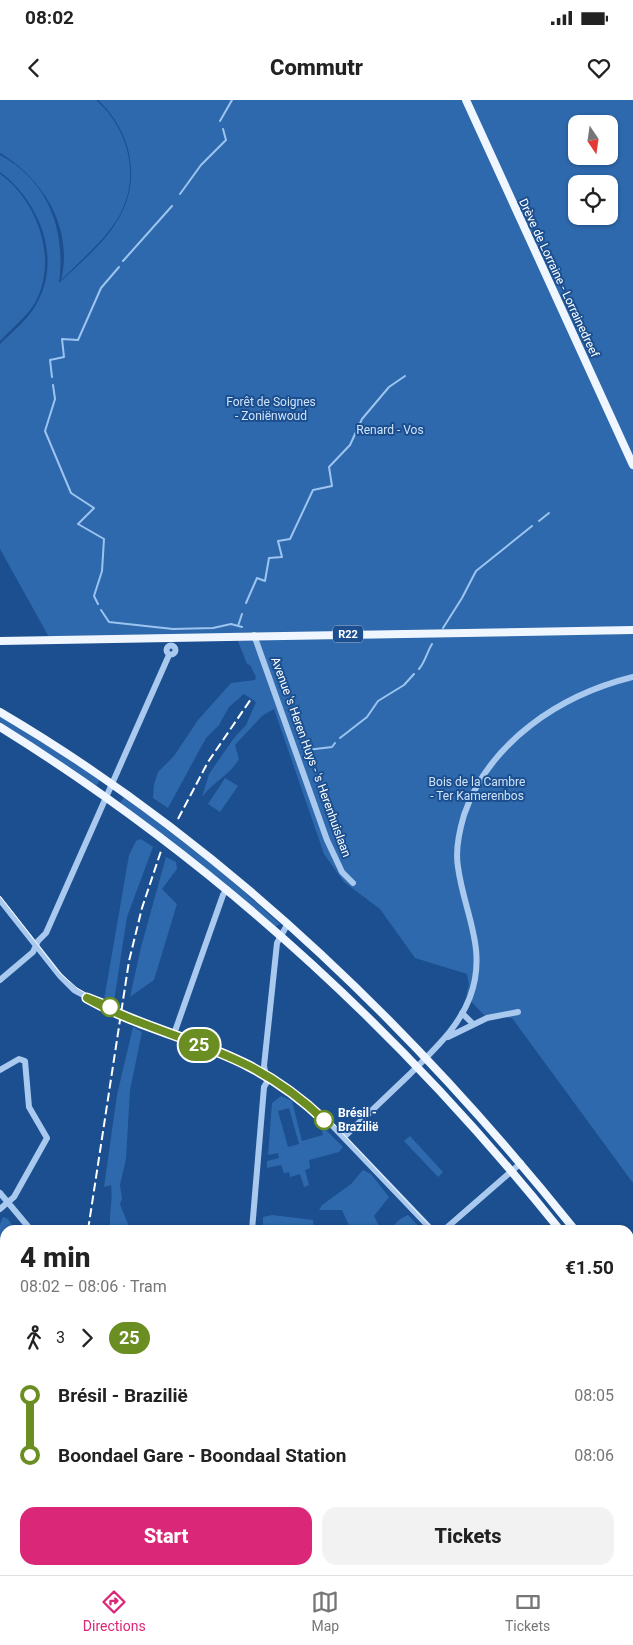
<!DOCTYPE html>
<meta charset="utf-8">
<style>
body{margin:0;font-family:Roboto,sans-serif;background:#f2f2f2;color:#222;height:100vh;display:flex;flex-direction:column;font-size:19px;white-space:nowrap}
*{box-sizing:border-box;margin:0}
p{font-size:16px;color:#767676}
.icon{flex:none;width:28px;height:28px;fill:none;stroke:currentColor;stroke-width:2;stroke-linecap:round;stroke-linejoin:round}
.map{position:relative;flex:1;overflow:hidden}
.side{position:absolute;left:0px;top:1125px;width:634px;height:350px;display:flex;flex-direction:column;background:#fff;border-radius:15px 15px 0 0;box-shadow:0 1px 4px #0004}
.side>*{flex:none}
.badge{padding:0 10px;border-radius:16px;font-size:18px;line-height:32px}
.needle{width:32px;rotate:167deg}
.fabs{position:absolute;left:568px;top:15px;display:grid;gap:10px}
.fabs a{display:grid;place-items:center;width:50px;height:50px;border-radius:10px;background:#fff;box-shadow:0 1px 4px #0004;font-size:25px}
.map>.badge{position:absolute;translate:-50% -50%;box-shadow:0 0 0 2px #fff}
.legs{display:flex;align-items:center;gap:8px;height:55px;padding:0 20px;font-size:16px}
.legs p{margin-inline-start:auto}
.summary{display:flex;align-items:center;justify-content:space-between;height:85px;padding:0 20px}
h1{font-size:28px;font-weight:800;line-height:38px}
.primary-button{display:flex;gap:10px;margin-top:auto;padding:10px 20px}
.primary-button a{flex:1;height:58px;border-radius:15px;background:#db2777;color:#fff;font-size:20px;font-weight:800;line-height:58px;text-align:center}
.primary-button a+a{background:#f2f2f2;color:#222}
ul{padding:0 20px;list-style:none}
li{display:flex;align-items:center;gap:18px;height:60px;font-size:19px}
li i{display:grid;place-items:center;width:8px;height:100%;margin:0 6px;background:currentColor}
li i::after{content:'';width:12px;height:12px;margin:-6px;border:4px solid;border-radius:50%;background:#fff}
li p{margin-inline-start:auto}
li:first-child i{background:linear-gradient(#0000 50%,currentColor 0)}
li:last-child i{background:linear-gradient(currentColor 50%,#0000 0)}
.status{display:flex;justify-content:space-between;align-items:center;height:35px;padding:0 25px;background:#fff;direction:ltr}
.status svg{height:14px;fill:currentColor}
header{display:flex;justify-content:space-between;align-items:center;height:65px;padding:0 20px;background:#fff;font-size:22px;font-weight:800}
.tab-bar{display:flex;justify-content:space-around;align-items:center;height:70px;border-top:1px solid #e0e0e0;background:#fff;font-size:14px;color:#767676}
.tab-bar a{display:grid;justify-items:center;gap:2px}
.tab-bar .selected{color:#db2777}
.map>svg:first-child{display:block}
.green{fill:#2e69ad;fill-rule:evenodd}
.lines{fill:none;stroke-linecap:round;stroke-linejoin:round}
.stream{stroke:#9cc4f0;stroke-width:2}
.minor{stroke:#a9c9ee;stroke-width:6}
.major{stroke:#f0f6ff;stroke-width:8}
.tram{stroke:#fff;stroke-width:1}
.rail{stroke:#fff;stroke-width:2;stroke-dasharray:9 4;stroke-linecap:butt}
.line-1-casing{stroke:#fff;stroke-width:11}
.line-1{stroke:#6b8e23;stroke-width:8}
.stop-1-dot{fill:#fff;stroke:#6b8e23;stroke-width:2.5}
.labels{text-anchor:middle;stroke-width:4;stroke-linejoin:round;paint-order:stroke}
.shield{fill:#1b4f8f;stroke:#bbcadd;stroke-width:1}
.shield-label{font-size:11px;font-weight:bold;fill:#fff}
.street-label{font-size:12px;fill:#fff;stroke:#1b4f8f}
.park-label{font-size:12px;fill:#cfe3fa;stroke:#1b4f8f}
.stop-label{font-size:12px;font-weight:bold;fill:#fff;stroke:#1b4f8f;text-anchor:start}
</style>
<div class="status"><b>08:02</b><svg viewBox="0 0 49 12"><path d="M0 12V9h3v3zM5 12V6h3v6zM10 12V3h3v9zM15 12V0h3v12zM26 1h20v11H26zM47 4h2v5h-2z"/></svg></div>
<header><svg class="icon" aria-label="back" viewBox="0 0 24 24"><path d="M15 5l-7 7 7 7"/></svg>Commutr<svg class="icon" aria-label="heart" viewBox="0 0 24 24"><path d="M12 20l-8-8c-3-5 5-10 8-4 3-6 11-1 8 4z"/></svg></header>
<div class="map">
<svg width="633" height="1475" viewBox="0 0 633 1475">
<rect width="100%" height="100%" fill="#1b4f8f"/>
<path class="green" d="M0,0H96C130,30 141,79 118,118C104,141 80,161 61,180C74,129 43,78 0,53Z
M98,0H633V1083L512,918L484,915L466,896L469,884L467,874L415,858L380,809L344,782L324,754L274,609L262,616L235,645L239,659C230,675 213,682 202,697L209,674L234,638L246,625L256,602L244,594L229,607L219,625L206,638L168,708L153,698L154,684L158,672L174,656L198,620L231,583L255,580L256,577L250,565L247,564L236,536L50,539L0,449V244C13,231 30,218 38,201C62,156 38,100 0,72V55C49,81 66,131 59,183C79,164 105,143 119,118C142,78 131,31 98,0ZM576,24H609V56H576ZM576,84H609V116H576Z
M0,74C37,100 58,158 36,201C28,216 12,228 0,241Z
M0,615L100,680L96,686L0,624Z
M225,678L238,686L220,712L208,704Z
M124,697L215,766L280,824L275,827L210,772L120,703Z
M141,739L153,747L127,817L114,901L104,900L129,755L136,741Z
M166,757L176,762L177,769L162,789L177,804L154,880L130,897L141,847Z
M133,927L142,932L130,990L126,1059L120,1085L122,1099L120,1104L129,1127L134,1130H110C109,1114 113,1100 111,1085L104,1087L117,995Z
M281,996L292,1001L302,1041L323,1035L322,1031L325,1029L343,1047L339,1052L309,1060L310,1068L305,1070L309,1085L304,1087L300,1074L290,1077L289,1072L284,1073L281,1065L267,1068V1061L279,1058L278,1053L268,1055L272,1003ZM289,1008L299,1044L288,1047L278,1011Z
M410,1036L443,1072L438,1077L404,1041Z
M363,1070L371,1074L389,1097L374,1116L381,1130H351L342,1110H319L322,1105L351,1084Z
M272,1115L313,1120L314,1130H269L263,1126V1117Z
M408,1115L422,1130H389L400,1119Z
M3,1117L8,1119L15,1130H5V1264L1,1265L5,1266V1366L0,1369V1124Z"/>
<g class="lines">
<path class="stream" d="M220,21L232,0
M180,94L201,65L226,40L223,29
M123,161L172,106
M52,277L50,260L64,257L62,239L78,240L101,188L119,167
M53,285L55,299L45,331L71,393L94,408L78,424L104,439L102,471L94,496L98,504
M539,421L549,413
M246,503L257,478L265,481L269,458L282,457L278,441L290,439L313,390L332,386L329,367L350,345L362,319L389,287L405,276
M101,510L109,522L173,529L213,528L231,524L242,527
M238,526L242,514
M443,528L462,498L476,471L532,426
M419,569C425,562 427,552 432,544
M340,638L367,617L378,601L404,585L414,574
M307,650L332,647L335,643"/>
<path class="minor" d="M254,535L327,740L342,772L353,783
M166.5 550a4.5 4.5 0 1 1 9 0a4.5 4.5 0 1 1-9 0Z
M0,800L60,876L74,890L110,909L228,955L277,981L324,1017L432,1130
M0,880L33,852L38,841L46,833L169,555
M462,913L473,924
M174,934L223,795L227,789
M448,937L487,918L518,912
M0,970L19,959L25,961L29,1007L47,1038L14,1097L0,1109
M344,1037C366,1016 388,995 410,974C433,950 458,929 470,897C488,849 464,813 458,767C455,750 459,732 464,715C489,642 560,595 633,577
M0,1093L31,1130
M252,1130L264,987L267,982L264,966L277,843L287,825
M444,1130L521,1063
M629,1249L633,1247
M629,1408L633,1405
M149,1470L151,1475
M269,1470L276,1475
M411,1470L416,1475
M617,1470L619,1475
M55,1475L56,1470
M341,1475L346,1470
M370,1475L375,1470
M547,1475L552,1470"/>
<path class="major" d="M466,0L633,365
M0,541L633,530
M0,612C223,743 414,929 575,1130
M0,627C214,760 402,933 560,1130
M629,1199L633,1204
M629,1220L633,1225"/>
<path class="tram" d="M0,796L60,873L77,888L108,906L228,954L277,980L331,1021L434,1130
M615,1470L618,1475"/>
<path class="rail" d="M178,719L208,662L251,599
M88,1130L129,861L142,808L161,751
M36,1475L37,1470"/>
</g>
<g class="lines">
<defs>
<path id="line-1" d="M110,907L87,898C138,927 197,939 249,966C276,980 302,999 324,1020"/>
</defs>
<use href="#line-1" class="line-1-casing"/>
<use href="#line-1" class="line-1"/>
</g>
<g class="stop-1-dot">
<circle cx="110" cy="907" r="9"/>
<circle cx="324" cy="1020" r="9"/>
</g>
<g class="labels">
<rect class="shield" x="333" y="525.5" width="30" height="17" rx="4"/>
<g class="shield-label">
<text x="348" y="538">R22</text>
</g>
<g class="street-label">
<text transform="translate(559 178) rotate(65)" y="4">Drève de Lorraine - Lorrainedreef</text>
<text transform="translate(311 657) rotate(70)" y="4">Avenue 's Heren Huys - 's Herenhuislaan</text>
</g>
<g class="park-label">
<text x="271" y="306">Forêt de Soignes<tspan x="271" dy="14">- Zoniënwoud</tspan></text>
<text x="390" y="334">Renard - Vos</text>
<text x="477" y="686">Bois de la Cambre<tspan x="477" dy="14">- Ter Kamerenbos</tspan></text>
</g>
<g class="stop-label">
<text x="338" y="1017">Brésil -<tspan x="338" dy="14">Brazilië</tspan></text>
</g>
</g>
</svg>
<div class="fabs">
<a><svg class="needle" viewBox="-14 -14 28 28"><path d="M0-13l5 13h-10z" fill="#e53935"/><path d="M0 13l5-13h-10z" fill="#767676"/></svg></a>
<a><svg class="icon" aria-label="locate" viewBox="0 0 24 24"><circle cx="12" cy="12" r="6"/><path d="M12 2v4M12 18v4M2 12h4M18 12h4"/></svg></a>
</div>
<b class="badge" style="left:199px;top:945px;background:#6b8e23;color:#fff">25</b>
<section class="side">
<div class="summary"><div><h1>4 min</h1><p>08:02 – 08:06 · Tram</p></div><b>€1.50</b></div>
<div class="legs"><svg class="icon" aria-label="walk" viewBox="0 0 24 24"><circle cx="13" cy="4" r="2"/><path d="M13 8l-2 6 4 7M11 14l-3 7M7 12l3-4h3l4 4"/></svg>3<svg class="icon" aria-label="forward" viewBox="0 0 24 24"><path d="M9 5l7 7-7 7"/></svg><b class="badge" style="background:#6b8e23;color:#fff">25</b></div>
<ul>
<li><i style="color:#6b8e23"></i><b>Brésil - Brazilië</b><p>08:05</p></li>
<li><i style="color:#6b8e23"></i><b>Boondael Gare - Boondaal Station</b><p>08:06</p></li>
</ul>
<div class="primary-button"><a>Start</a><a>Tickets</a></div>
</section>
</div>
<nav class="tab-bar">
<a class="selected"><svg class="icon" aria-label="directions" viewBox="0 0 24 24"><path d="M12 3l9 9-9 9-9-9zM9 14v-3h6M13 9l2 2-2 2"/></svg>Directions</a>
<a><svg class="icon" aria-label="map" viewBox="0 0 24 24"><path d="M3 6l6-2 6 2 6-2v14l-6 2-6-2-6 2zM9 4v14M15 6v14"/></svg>Map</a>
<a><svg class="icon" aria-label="tickets" viewBox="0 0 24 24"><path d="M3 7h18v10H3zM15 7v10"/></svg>Tickets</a>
</nav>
